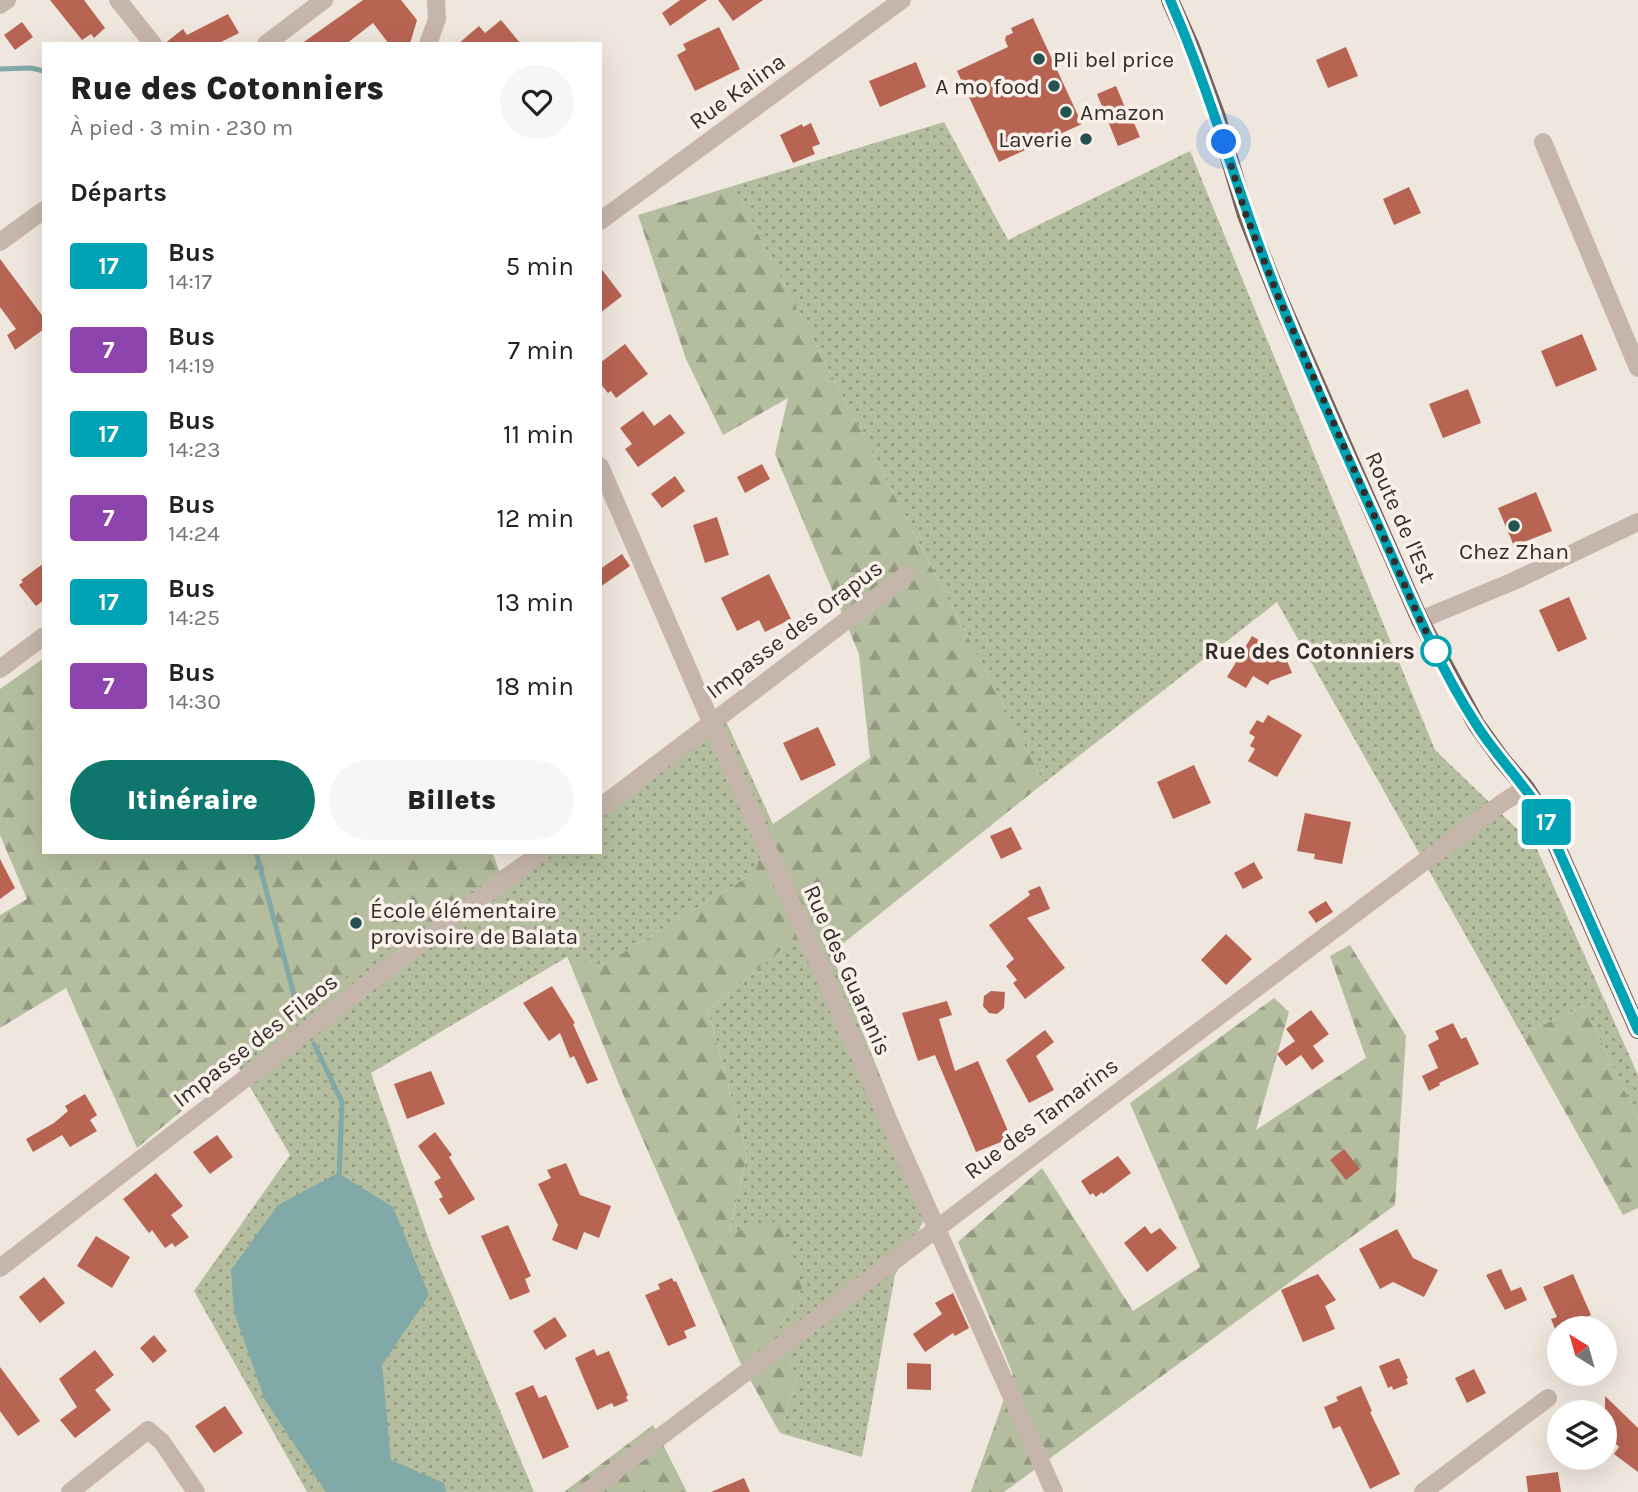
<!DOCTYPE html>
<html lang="fr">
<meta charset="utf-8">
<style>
body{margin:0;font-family:Karla,sans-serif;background:#f6f6f6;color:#222;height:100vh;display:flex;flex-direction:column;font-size:26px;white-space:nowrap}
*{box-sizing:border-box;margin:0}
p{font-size:23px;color:#767676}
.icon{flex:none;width:38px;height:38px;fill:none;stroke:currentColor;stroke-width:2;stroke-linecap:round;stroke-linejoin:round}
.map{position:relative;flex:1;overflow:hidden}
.sheet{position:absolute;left:42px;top:42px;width:560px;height:812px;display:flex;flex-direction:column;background:#fff;border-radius:0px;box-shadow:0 7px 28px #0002}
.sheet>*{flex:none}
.badge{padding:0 14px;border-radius:5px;font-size:24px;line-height:46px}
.needle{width:46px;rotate:323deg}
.buttons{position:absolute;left:1547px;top:1316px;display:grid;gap:14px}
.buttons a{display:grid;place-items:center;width:70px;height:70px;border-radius:50%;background:#fff;box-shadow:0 7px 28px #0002;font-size:35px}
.you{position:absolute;width:35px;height:35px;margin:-18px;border:5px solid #fff;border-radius:50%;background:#1a73e8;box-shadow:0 0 0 10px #1a73e833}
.map>.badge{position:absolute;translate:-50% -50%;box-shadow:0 0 0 4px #fff}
h2{padding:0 28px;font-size:26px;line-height:63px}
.round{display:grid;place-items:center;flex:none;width:74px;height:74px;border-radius:37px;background:#f6f6f6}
.headline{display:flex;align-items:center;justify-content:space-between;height:119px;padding:0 28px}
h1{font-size:33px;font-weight:800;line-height:52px}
.primary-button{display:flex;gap:14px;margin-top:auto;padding:14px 28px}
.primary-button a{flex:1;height:80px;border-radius:42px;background:#0f766e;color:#fff;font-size:28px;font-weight:800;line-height:80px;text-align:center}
.primary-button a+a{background:#f6f6f6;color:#222}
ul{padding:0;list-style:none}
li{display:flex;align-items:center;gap:21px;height:84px;padding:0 28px}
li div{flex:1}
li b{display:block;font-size:26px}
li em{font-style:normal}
li .badge{min-width:77px;font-weight:700;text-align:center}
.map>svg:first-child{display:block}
.grass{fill:url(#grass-dots)}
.forest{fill:url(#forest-firs)}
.water{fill:#80a9a8}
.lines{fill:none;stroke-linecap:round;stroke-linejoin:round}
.stream{stroke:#80a9a8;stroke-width:5}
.building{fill:#b86453}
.minor{stroke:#c6b5ab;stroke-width:18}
.major{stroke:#75625c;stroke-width:18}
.line-casing{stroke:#fff;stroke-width:16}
.line{stroke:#00a3b4;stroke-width:10}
.walk{stroke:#352c29;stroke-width:7;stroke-dasharray:0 12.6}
.poi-dot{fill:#235251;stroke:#f8f0e9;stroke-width:2.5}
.stop-dot{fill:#fff;stroke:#00a3b4;stroke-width:3.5}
.labels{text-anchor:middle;stroke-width:7;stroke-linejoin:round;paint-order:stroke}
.poi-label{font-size:23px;fill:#352c29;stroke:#f8f0e9;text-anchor:start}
.street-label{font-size:23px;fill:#352c29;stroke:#f8f0e9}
.stop-label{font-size:23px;font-weight:bold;fill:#352c29;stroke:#f8f0e9;text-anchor:end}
</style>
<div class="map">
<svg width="1638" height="1492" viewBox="0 0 1638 1492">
<defs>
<pattern id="grass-dots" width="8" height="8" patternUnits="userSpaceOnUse" patternTransform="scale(1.75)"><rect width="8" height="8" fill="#b5bd9f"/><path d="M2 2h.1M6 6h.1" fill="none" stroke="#949a82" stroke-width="1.8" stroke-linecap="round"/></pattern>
<pattern id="forest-firs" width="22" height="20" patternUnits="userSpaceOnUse" patternTransform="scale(1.75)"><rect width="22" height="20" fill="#b5bd9f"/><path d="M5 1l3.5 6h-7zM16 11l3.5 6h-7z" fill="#949a82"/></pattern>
</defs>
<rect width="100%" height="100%" fill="#efe6dd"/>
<path class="grass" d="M944,122L1008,240L1190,151L1435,750L1536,847L1638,1075V1119L1584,1006L1522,1035L1277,602L1044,783L733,186Z
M719,706L773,824L754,873L600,967L567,957L371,1073L430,1243L534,1492H307L194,1291L290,1155L237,1065L287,1017L527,852H600V796Z
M792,941L831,953L932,1205L895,1275L862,1457L780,1433L797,1378L776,1333L802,1288L729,1234L747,1155L708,1010Z"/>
<path class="forest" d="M733,186L1044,783L831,953L792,941L708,1010L747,1155L729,1233L779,1221L802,1288L776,1333L797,1378L780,1433L739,1360L623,1094L567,956L600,967L754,873L773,824L870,758L859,654L775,454L788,398L723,435L686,359L638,215Z
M44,658V852H492L500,872L287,1017L237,1065L137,1148L66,988L0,1028V915L27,899L0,835V689Z
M1350,945L1406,1036L1395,1205L1004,1492H971L1013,1374L958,1242L1042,1168L1133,1311L1200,1267L1130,1103L1274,998L1289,1012L1256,1130L1366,1058L1330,956Z
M1584,1006L1638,1119V1208L1623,1215L1522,1035Z
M653,1425L687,1492H564Z"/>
<path class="water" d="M338,1173L393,1207L429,1295L382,1365L391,1460L444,1483L446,1492H326L265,1400L234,1312L231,1270L278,1205Z"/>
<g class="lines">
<path class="stream" d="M0,69L31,68L44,71
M256,852L297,1006
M314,1044L342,1102L339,1180"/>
</g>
<path class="building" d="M50,0H84L105,28L94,38L91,34L82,40Z
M363,0H401L417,20L410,44H389L373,23L346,44H301Z
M680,0H707L670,26L662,13Z
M718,0H763L733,21Z
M228,14L239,33L217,44H164L183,29L187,35Z
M1033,18L1082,124L999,162L957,71L1008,47L1005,40L1006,36L1013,33L1011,28Z
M501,20L521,44H458L479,26L485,33Z
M22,22L33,37L15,50L4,35Z
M719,27L740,69L695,91L677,55L686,50L683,44Z
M1346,47L1358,76L1328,88L1316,60Z
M916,62L926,87L880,107L869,81Z
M1116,86L1132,124L1134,123L1140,137L1118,146L1097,94Z
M811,123L820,144L812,147L815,154L793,163L780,135L802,124L803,127Z
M1409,187L1421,213L1394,225L1383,199Z
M0,259L44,318V329L15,350L7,335L16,329L0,307Z
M600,267L622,296L600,313Z
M1582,334L1597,370L1556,387L1541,351Z
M625,344L648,374L616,398L611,391L608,393L600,383V363Z
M1468,389L1481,423L1443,438L1429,404Z
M643,411L654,426L670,414L685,433L638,467L625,449L632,444L620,428Z
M762,464L770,479L745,493L737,477Z
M675,476L685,491L662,508L651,494Z
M1536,492L1552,531L1514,546L1498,508Z
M717,517L729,555L705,563L693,525Z
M622,554L630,566L600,587V569Z
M44,563V600L36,606L19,585L23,582L21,580Z
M769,574L791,619L765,632L759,620L737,631L721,598Z
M1569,597L1587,639L1558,652L1539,610Z
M1252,636L1285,656L1292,673L1270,681L1268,685L1253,676L1246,688L1227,677Z
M1268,715L1302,735L1277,777L1248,761L1255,749L1250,746L1255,737L1249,733L1257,720L1263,723Z
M818,727L836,765L801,781L783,743Z
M1194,765L1211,803L1173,819L1157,782Z
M1305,813L1351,822L1342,864L1314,859L1315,854L1297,851Z
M1011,827L1022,849L1001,859L990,836Z
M0,859L15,888L0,899Z
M1254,862L1263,878L1243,889L1234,873Z
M1040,886L1050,909L1027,918L1065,968L1025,999L1013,983L1017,980L1006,966L1014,959L989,925L1030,895L1028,891Z
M1326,901L1333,912L1316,923L1308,912Z
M1226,934L1252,959L1226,985L1201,960Z
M552,986L575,1023L573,1024L598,1080L587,1084L574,1056L570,1058L560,1033L549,1041L523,1003Z
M991,991L1005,992L1004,1008L997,1014L989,1013L983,1006L984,996Z
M947,1001L952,1015L939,1019L955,1071L978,1061L1011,1138L976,1152L935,1055L918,1061L902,1013Z
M1311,1010L1329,1034L1313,1046L1324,1061L1312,1070L1301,1055L1286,1066L1277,1054L1295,1041L1286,1029Z
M1453,1023L1461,1039L1466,1037L1479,1064L1439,1083L1440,1085L1429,1091L1422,1076L1438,1068L1428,1045L1439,1039L1435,1031Z
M1045,1030L1054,1042L1036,1056L1054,1090L1029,1103L1006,1060Z
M431,1071L445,1104L407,1119L394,1084Z
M85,1094L97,1115L90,1120L97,1131L70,1147L62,1135L33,1152L26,1139L54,1123L68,1111L65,1106Z
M435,1132L452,1155L449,1157L475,1199L449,1215L439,1199L443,1197L434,1182L441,1178L418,1146Z
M217,1135L233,1157L210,1174L193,1152Z
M1344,1149L1360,1169L1346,1180L1330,1160Z
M1118,1156L1131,1173L1103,1194L1102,1192L1096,1197L1093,1193L1090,1195L1081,1181Z
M566,1163L580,1195L611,1206L599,1238L584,1232L577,1250L552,1240L558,1225L538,1184L551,1178L547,1170Z
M156,1173L183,1206L171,1215L189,1237L175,1247L172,1243L165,1248L152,1230L149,1233L123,1199Z
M508,1225L531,1276L525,1279L530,1292L510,1300L481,1236Z
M1145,1226L1151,1234L1160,1228L1177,1248L1147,1272L1124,1243Z
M1397,1229L1413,1258L1438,1270L1424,1297L1393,1282L1380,1289L1359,1249Z
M96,1236L130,1257L112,1288L77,1266Z
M1501,1269L1511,1291L1521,1287L1527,1300L1505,1310L1486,1275Z
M1318,1274L1336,1300L1325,1306L1335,1329L1303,1342L1281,1290Z
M1573,1274L1591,1315L1556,1331L1551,1319L1557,1317L1543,1287Z
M44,1277L65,1303L40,1323L19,1297Z
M672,1278L674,1282L676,1281L696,1326L684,1331L687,1338L668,1346L645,1295L660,1289L658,1284Z
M953,1293L969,1328L955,1336L953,1333L925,1352L913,1334L942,1314L935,1303Z
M555,1317L567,1336L545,1350L533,1331Z
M154,1335L167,1351L153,1363L140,1348Z
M594,1349L597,1356L609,1351L628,1395L626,1397L628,1401L614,1407L612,1403L597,1410L575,1358Z
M95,1350L114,1375L95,1390L111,1410L75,1438L60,1420L77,1407L59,1379Z
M1399,1358L1408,1378L1406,1379L1408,1384L1393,1390L1392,1386L1388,1388L1379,1366Z
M907,1363L931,1364V1390L907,1389Z
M0,1367L40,1421L18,1436L0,1411Z
M1474,1369L1486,1393L1467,1403L1455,1378Z
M533,1385L539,1398L546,1395L569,1447L543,1459L515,1393Z
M1361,1386L1372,1411L1370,1412L1400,1474L1370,1489L1340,1426L1333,1429L1324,1407L1338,1401L1336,1397Z
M1605,1396L1638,1428V1472L1614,1454L1619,1447L1605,1432Z
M225,1406L243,1433L214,1453L195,1426Z
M1558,1472L1561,1492H1528L1526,1476Z
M744,1478L750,1492H711Z"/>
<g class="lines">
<path class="minor" d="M118,0L153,44
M0,5L7,0
M266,44L324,0
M428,44L437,19L436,0
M1543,142L1638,368
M600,221L902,0
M0,242L44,210
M600,466L711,722L1054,1492
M1420,620L1514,581L1638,522
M0,669L44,636
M600,808L906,575
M0,1268L375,978L542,852
M70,1492L148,1430L162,1442L196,1492
M587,1492L1502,803L1526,788
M1423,1492L1548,1398"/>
<path class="major" d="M1170,0L1191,47L1217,117L1246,215L1278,296L1420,620L1476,724L1502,760L1526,788L1542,813L1638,1030"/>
</g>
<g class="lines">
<defs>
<path id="line" d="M1170,0C1212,95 1238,196 1277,293C1308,371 1343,448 1378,525C1408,592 1436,662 1476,724C1496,756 1522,781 1542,813L1638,1030"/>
</defs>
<use href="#line" class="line-casing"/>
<use href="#line" class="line"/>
<path class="walk" d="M1224,142L1246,215L1278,296L1420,620L1436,651"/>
</g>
<g class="poi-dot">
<circle cx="1039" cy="59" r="7"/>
<circle cx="1054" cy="86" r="7"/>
<circle cx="1066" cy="112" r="7"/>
<circle cx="1086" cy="139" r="7"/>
<circle cx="1514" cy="526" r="7"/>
<circle cx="356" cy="923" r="7"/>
</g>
<circle class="stop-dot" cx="1436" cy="651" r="14"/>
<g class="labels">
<g class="poi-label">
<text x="1053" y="67">Pli bel price</text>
<text x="1040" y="94" text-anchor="end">A mo food</text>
<text x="1080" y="120">Amazon</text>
<text x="1072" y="147" text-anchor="end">Laverie</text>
<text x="1514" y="559" text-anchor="middle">Chez Zhan</text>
<text x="370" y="918">École élémentaire<tspan x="370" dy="26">provisoire de Balata</tspan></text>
</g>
<g class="street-label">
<text transform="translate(737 91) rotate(-36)" y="8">Rue Kalina</text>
<text transform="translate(1401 517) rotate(66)" y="8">Route de l'Est</text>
<text transform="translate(794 629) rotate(-37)" y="8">Impasse des Orapus</text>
<text transform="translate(848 970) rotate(66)" y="8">Rue des Guaranis</text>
<text transform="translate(255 1040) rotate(-38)" y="8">Impasse des Filaos</text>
<text transform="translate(1041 1118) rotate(-37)" y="8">Rue des Tamarins</text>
</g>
<g class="stop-label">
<text x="1415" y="659">Rue des Cotonniers</text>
</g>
</g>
</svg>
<div class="buttons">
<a><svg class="needle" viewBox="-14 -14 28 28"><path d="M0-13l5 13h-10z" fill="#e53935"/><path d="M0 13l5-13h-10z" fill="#767676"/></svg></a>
<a><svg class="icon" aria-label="layers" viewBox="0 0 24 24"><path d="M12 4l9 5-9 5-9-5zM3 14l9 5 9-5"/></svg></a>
</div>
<div class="you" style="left:1224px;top:142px"></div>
<b class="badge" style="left:1546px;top:822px;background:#00a3b4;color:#fff">17</b>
<section class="sheet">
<div class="headline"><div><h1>Rue des Cotonniers</h1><p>À pied · 3 min · 230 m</p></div><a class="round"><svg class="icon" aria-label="heart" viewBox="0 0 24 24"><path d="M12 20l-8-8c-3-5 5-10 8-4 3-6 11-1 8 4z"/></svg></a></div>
<h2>Départs</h2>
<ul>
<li><span class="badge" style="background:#00a3b4;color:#fff">17</span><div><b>Bus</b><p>14:17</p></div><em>5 min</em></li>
<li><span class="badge" style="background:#8e44ad;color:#fff">7</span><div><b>Bus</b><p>14:19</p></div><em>7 min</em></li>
<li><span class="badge" style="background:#00a3b4;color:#fff">17</span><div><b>Bus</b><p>14:23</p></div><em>11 min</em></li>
<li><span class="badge" style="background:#8e44ad;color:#fff">7</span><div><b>Bus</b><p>14:24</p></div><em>12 min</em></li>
<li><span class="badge" style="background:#00a3b4;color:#fff">17</span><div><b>Bus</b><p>14:25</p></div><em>13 min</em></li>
<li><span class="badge" style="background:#8e44ad;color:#fff">7</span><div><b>Bus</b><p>14:30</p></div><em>18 min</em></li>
</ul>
<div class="primary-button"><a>Itinéraire</a><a>Billets</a></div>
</section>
</div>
